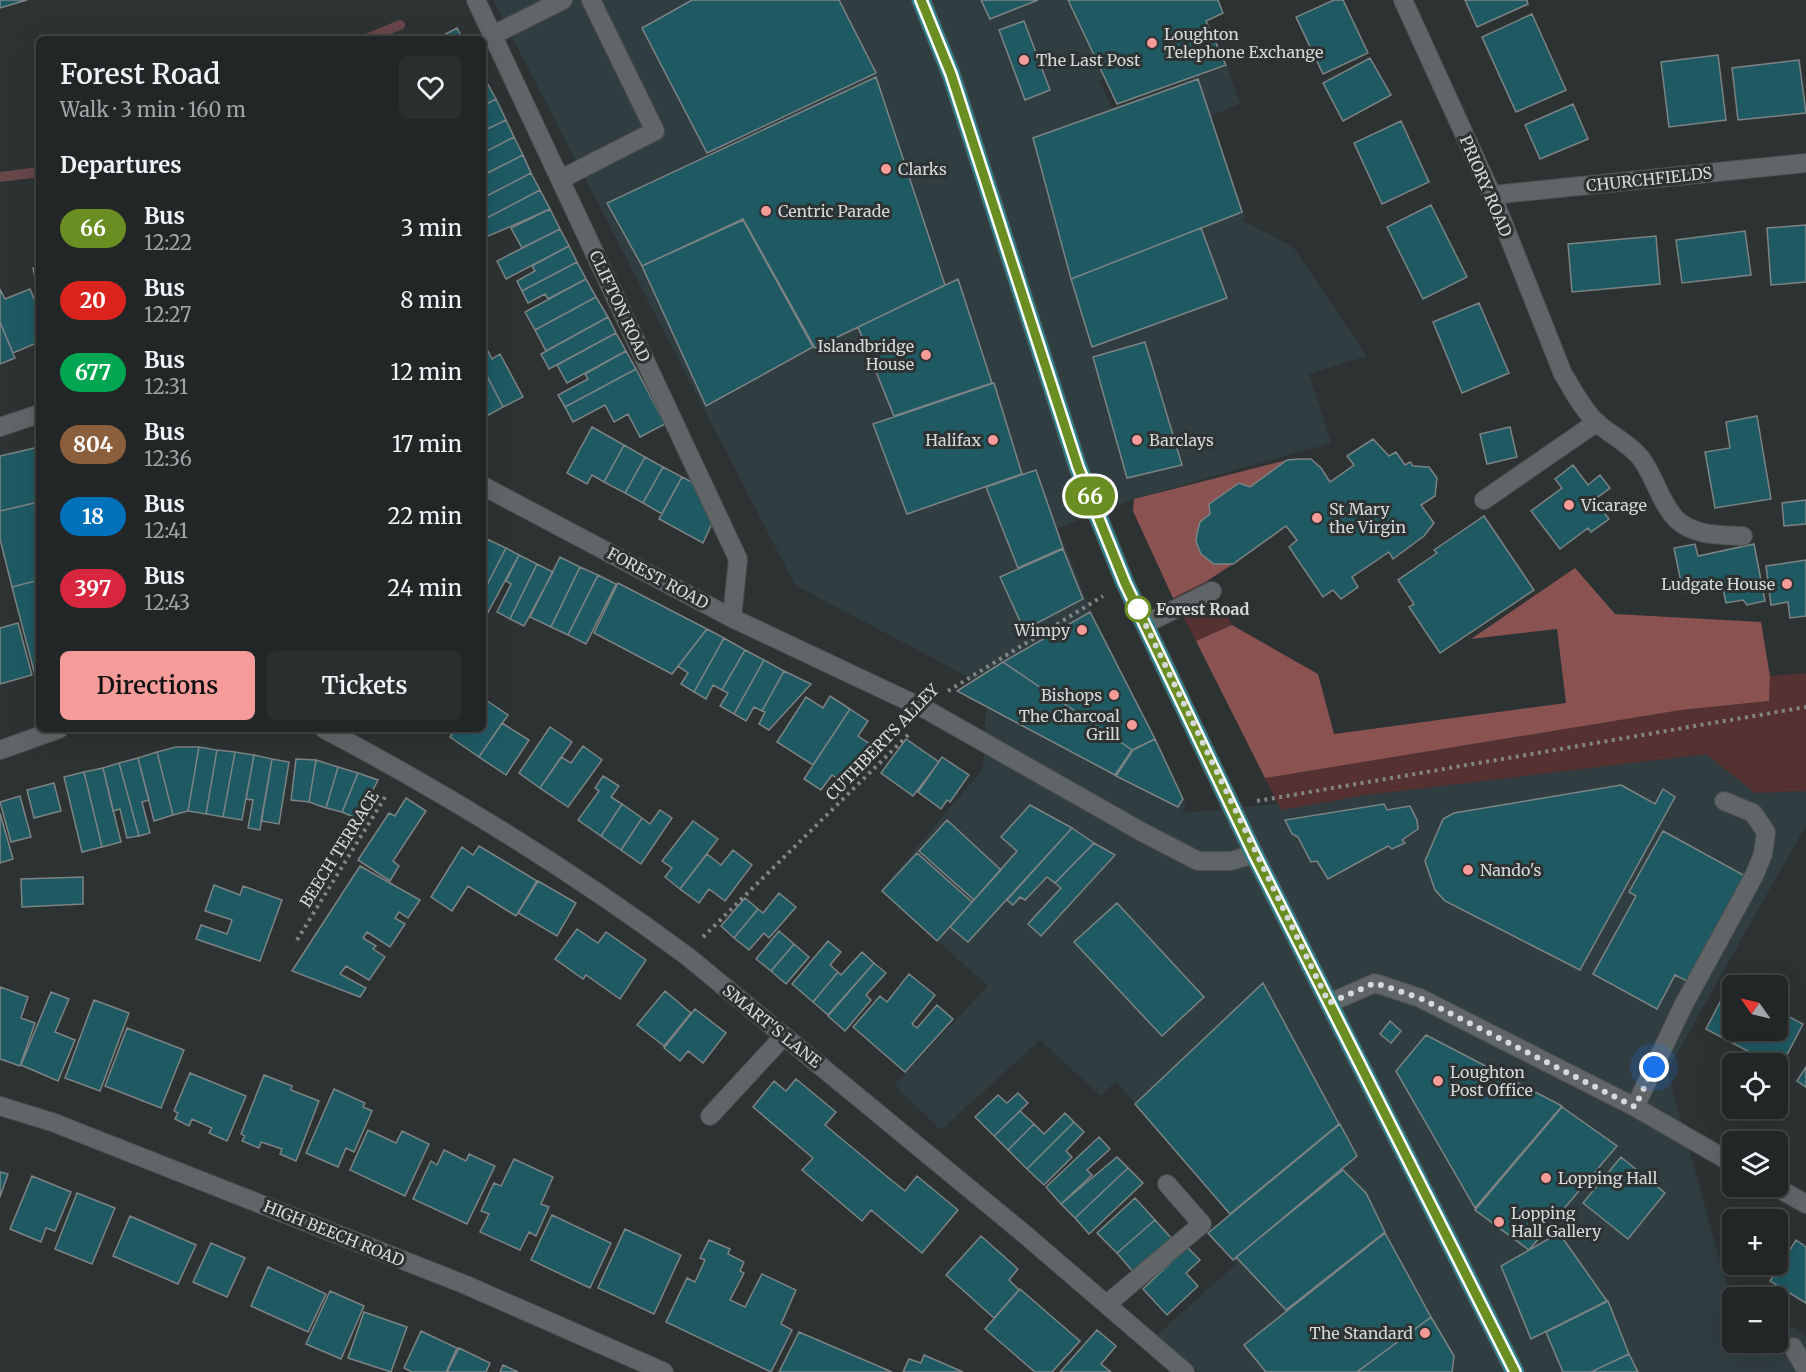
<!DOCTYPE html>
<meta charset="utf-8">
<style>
body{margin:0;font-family:Merriweather,serif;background:#2a2e2e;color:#f1f3f6;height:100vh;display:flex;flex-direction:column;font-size:22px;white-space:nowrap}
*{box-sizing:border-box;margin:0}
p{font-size:20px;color:#a2a5a7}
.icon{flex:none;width:33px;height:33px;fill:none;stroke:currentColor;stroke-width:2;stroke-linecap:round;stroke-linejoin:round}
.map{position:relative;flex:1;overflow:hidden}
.sheet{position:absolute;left:36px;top:36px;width:450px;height:696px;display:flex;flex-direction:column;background:#222626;border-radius:9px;box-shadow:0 6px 24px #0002,0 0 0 2px #3f4343}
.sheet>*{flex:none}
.badge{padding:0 12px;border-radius:20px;font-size:21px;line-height:39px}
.needle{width:39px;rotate:304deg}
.tools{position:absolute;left:1722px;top:975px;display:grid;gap:12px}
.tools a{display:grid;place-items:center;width:66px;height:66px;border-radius:9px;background:#222626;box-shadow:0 6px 24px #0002,0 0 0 2px #3f4343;font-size:30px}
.you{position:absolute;width:30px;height:30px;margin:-15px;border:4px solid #fff;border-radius:50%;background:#1a73e8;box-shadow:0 0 0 9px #1a73e833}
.map>.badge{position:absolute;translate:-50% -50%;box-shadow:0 0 0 3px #fff}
h2{padding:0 24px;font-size:22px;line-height:54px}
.round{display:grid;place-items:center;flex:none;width:63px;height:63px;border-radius:9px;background:#2a2e2e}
.head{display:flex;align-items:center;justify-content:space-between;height:102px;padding:0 24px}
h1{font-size:28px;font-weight:600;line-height:45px}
.button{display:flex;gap:12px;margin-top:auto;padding:12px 24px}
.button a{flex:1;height:69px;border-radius:9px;background:#f59b9a;color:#111;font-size:24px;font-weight:600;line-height:69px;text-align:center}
.button a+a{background:#2a2e2e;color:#f1f3f6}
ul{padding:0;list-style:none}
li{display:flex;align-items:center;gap:18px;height:72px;padding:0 24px}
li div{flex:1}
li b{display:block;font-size:22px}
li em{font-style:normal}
li .badge{min-width:66px;font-weight:700;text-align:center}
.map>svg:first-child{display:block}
.built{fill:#313e41}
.green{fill:#563131}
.forest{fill:#8b5252}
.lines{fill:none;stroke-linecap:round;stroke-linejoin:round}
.stream{stroke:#68464a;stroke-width:10}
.building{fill:#1f5a63;stroke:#7d8384;stroke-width:1.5}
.minor-casing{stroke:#4b4f50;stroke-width:20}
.major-casing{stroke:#4b4f50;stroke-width:20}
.path{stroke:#808585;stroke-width:4;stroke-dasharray:3 4.5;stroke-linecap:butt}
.minor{stroke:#606667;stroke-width:18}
.major{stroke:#2c838e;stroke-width:18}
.line-casing{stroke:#fff;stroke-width:14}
.line{stroke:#6b8e23;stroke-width:9}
.walk{stroke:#d5d9d9;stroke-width:6;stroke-dasharray:0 10.8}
.poi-dot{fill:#f59b9a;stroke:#2d3233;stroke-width:2}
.stop-dot{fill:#fff;stroke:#6b8e23;stroke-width:3}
.labels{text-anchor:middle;stroke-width:6;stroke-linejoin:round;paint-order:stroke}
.poi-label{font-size:16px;fill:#d5d9d9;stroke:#2d3233;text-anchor:start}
.street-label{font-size:16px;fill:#d5d9d9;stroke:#2d3233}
.stop-label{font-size:16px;font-weight:bold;fill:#d5d9d9;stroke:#2d3233;text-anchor:start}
</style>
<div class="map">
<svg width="1806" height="1372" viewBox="0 0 1806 1372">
<rect width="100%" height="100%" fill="#2d3233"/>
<path class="built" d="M493,0H1066L1104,78L1099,81L1112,108L1227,66L1240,104L1211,116L1246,218L1242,220L1293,247L1367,356L1309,374L1331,443L1134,499L1058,528L1087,601L1186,805L1182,813L1366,795L1706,754L1755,793L1806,791V825L1667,1071L1728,1289L1742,1297L1732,1298V1342H1778V1319L1806,1336V1372H1199L1156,1336L1236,1264L1206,1234L1229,1214L1116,1081L1101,1096L1040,1040L941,1130L894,1085L988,986L881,890L983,769L987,687L795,585Z"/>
<path class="green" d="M1207,581L1232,625L1196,641L1173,598Z
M1806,673V791L1755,793L1706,754L1366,795L1281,810L1265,778L1681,710L1769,701L1770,676Z"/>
<path class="forest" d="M1287,460L1250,487L1239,483L1209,504L1210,514C1191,530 1193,550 1214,564H1233L1207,581L1173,598L1133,511L1134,499Z
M1575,568L1615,614L1761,622L1770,676L1769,701L1681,710L1265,778L1196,641L1232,625L1318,674L1334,734L1566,703L1557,629L1471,639Z"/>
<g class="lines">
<path class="stream" d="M366,39L400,25
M0,177L39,172"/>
</g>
<path class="building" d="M0,0H27L0,8Z
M692,0H839L876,73L707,153L642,28Z
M981,0H1038L990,19Z
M1068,0H1218L1223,13L1206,21L1226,65L1117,104Z
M1334,0H1343L1368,53L1323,74L1296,17Z
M1465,0H1527L1528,4L1477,27Z
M1532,14L1566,90L1516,112L1482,37Z
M1024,21L1050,90L1025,100L999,30Z
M457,28L463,39H436Z
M1718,55L1726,120L1669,127L1661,62Z
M1370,58L1391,95L1343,121L1323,83Z
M1799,60L1806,113L1738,120L1732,68Z
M876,77L945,285L815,348L743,219L642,266L607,203Z
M485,79L496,99L483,106V80Z
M1198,79L1242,212L1071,279L1033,138Z
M496,99L506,120L483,131V106Z
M1573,104L1588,139L1540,159L1525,125Z
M506,120L514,137L483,153V131Z
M1401,121L1429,182L1382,204L1354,143Z
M514,137L523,155L484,175L483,153Z
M523,155L531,173L483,198V175Z
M531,173L540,190L483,220V198Z
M540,190L550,209L484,238L483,220Z
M1431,205L1467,277L1423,299L1387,227Z
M550,209L560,229L522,248L511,228Z
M743,220L813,347L706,406L642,266Z
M1806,225V282L1771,285L1767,228Z
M1201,228L1227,298L1092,347L1071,279Z
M560,229L569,246L506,279L497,261Z
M1745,231L1751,275L1682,283L1676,240Z
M1656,236L1660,284L1572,292L1568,244Z
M569,246L577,262L522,291L517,281L535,271L532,266Z
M577,262L586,279L548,299L545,294L528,303L522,291Z
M39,267V297L33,268Z
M586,279L596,297L535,330L525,312Z
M958,279L992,383L894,416L858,327Z
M0,289L5,299L30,289L39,311V342L13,353L0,322Z
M596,297L608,317L546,351L535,330Z
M1479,303L1509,373L1462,393L1433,322Z
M608,317L616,333L549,369L541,354Z
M0,322L15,358L0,364Z
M616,333L626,351L567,383L557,365Z
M1145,342L1182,465L1127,478L1093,357Z
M484,343L492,359L500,354L523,397L503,407L483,368Z
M626,351L636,369L565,407L558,395L588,379L585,374Z
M483,368L503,407L483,418Z
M636,369L665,424L640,437L628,414L614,422L605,405L573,422L565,407Z
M994,383L1022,474L907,514L873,424Z
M1757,416L1771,499L1715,508L1705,452L1730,448L1726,422Z
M592,427L624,445L604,482L592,475L587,484L567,473Z
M1510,427L1517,457L1487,464L1480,434Z
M1373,439L1389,456L1396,452L1405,465L1410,462L1413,466L1429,467L1437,478L1435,496L1421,505L1434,523L1424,536L1393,559L1389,552L1352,577L1358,587L1341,599L1333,590L1323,597L1289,547L1297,540L1286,526L1233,564H1214L1201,554L1196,542L1197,533L1200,522L1210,514L1209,504L1239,483L1250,487L1287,460L1299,459H1311L1321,468L1330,482L1354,465L1347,456Z
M624,445L645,457L625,493L604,482Z
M39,447V502L0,511V456Z
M645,457L663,467L643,503L625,493Z
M1573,465L1588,485L1600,475L1610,488L1594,500L1609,519L1591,532L1588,528L1560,549L1531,511L1562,488L1555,479Z
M663,467L682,477L662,514L643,503Z
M1036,470L1063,548L1018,568L986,487Z
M682,477L700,486L715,517L703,543L659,519Z
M1806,500V524L1784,526L1782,503Z
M39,502V580L12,587L0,539V511Z
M1484,516L1534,590L1440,653L1409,607L1414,604L1398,580L1437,553L1434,550Z
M487,539L506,548L483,593V548Z
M1695,544L1698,556L1754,544L1765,601L1747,605L1743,600L1726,603L1722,584L1683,592L1674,548Z
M506,548L519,555L486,616L483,615V593Z
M1063,549L1083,599L1024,630L1000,577Z
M519,555L537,564L510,619L497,612L511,584L506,581Z
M560,557L580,567L551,627L530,617Z
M1806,560V616L1790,618L1788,602L1771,605L1766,566Z
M537,564L553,572L524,626L510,619Z
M580,567L598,575L568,635L551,627Z
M598,575L616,584L586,644L568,635Z
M39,580V678L36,679L12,587Z
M618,583L707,629L672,674L594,633Z
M1090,612L1155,739L1132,750L1003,662Z
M18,623L32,675L0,684V628Z
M707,629L724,638L694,692L681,684L688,673L678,666Z
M724,638L745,650L722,690L713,685L706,699L694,692Z
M745,650L764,660L734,714L720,706L728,693L722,690Z
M764,660L784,671L762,711L754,707L746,721L734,714Z
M1003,662L1132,750L1115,775L957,691Z
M784,671L811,684L769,730L759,724L765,712L762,711Z
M830,696L850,709L813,765L777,742L806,697L823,708Z
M483,698L508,715L479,757L450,737L455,729H483Z
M850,709L868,721L858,736L870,744L844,783L832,775L821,790L804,779Z
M502,723L529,740L506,775L479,757Z
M550,727L572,742L540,788L519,773Z
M906,739L939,762L913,796L881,773Z
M1155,739L1183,799L1178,807L1116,776L1133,750Z
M583,746L602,760L568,807L540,788L561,757L571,763Z
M176,747H199L188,811L173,815L157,752Z
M199,747L217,750L206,814L188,811Z
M217,750L235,752L223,817L206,814Z
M157,752L173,815L154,821L138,758Z
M235,752L254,755L242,820L223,817Z
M254,755L272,759L260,830L248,828L253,800L246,799Z
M942,757L969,775L950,802L947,800L941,809L918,792Z
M138,758L149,800L142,802L150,833L139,836L119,763Z
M272,759L289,762L279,824L261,821Z
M296,759L316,760L309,802L291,800Z
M316,760L338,767L326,808L309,802Z
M119,763L139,836L127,838L120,809L113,811L103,768Z
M338,767L358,773L342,812L326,808Z
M103,768L121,842L102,847L84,772Z
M84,772L102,847L82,852L64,777Z
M358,773L378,780L358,819L342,812Z
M603,776L619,786L611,797L622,804L601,836L578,820L599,791L595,788Z
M54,783L61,811L34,818L27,790Z
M1621,785L1655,804L1663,789L1675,797L1580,970L1445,901L1435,890L1425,861L1443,819L1454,813Z
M20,796L31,837L11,842L0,802Z
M406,798L426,811L393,861L399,866L390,881L358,860L389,813L395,816Z
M622,804L642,818L621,850L601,836Z
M1384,804L1387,810L1410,806L1417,820L1418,829L1402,840L1405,843L1392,849L1388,846L1328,879L1317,861L1311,862L1298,837L1292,834L1285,820Z
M1030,805L1072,828L968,942L950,927L1017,851L1001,837Z
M660,810L672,818L641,864L621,850L642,818L650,824Z
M0,813L13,859L0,863Z
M947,820L1001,870L974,900L919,851Z
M693,821L718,839L680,889L665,877L672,868L662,861Z
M1072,828L1094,843L1055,883L1047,877L1025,900L1020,897L1013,905L1007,900Z
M1663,831L1747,877L1689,982L1675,975L1657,1009L1593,974L1636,896L1629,892Z
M1094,843L1115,855L1041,936L1028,924L1061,888L1055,883Z
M479,846L537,881L516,916L468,886L452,911L431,897L462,847L473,855Z
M733,850L752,865L725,901L709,889L699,903L680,889L707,854L721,865Z
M917,853L972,902L937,941L882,891Z
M360,866L420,900L408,918L399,912L395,918L405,924L390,947L367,932L363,938L376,946L373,949L385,957L369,980L346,966L340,974L366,988L360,997L292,971Z
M83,877V904L22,907L21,879Z
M538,881L576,903L557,936L518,913Z
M214,885L240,895L243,886L282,900L260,961L196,939L201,925L227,934L232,920L205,911Z
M779,893L796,907L769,938L764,933L749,950L734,938L758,909L763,913Z
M745,898L758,909L734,938L721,926Z
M1117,903L1204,997L1162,1036L1074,942Z
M577,929L598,943L606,932L646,960L620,999L586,975L583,979L555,959Z
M779,931L794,944L771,971L756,959Z
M828,941L841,952L830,965L838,972L813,1002L792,984Z
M794,944L809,957L786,984L771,971Z
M862,952L874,963L828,1015L813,1002L838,972L841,975Z
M874,963L886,973L866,995L871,1000L845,1031L828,1016Z
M909,974L935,995L912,1024L917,1028L937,1005L953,1019L905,1072L853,1027L880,996L887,1002Z
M1263,983L1339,1124L1230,1214L1135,1104Z
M1729,985L1732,987V1030H1778V1011L1803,1024L1780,1068L1778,1064H1772L1706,1029Z
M0,987L28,997L21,1018L35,1023L20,1066L0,1059Z
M665,991L691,1013L664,1046L637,1025Z
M51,992L69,999L55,1032L75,1040L58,1081L21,1065Z
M94,1000L129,1013L100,1091L65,1078Z
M695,1009L726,1033L703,1063L688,1051L680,1061L664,1048Z
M1390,1021L1401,1031L1391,1043L1380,1034Z
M127,1028L184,1050L161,1108L105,1086Z
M1426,1035L1562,1106L1475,1208L1396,1071Z
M1806,1067V1087L1797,1081Z
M190,1073L246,1096L227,1141L209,1133L212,1128L192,1119L189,1126L175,1119L178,1113L174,1111Z
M264,1075L292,1086L291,1090L319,1101L296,1161L280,1154L282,1149L261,1142L259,1148L242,1141L245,1136L241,1134Z
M796,1079L836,1112L825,1125L890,1179L905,1191L917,1176L958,1210L922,1253L871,1210L862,1221L802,1170L813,1158L753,1107L774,1081L786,1091Z
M334,1089L365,1103L363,1107L372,1111L354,1152L346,1148L338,1167L306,1153Z
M1018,1093L1028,1103L994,1136L975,1117L998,1095L1007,1103Z
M1562,1107L1617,1146L1529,1250L1475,1210Z
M1020,1111L1034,1124L1008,1150L994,1136Z
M1065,1113L1074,1122L1027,1169L1008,1150L1034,1124L1044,1134Z
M1074,1122L1084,1132L1066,1151L1072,1157L1044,1185L1027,1169Z
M1340,1124L1357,1156L1233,1260L1208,1233Z
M368,1130L396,1143L402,1131L429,1144L405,1196L350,1170Z
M1099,1137L1110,1149L1087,1170L1092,1175L1061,1204L1046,1187Z
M444,1150L466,1161L469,1154L495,1166L467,1224L413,1199L431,1161L437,1165Z
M1117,1157L1128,1168L1075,1218L1061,1204Z
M1621,1157L1665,1193L1628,1239L1583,1203Z
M514,1159L553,1177L541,1204L549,1207L536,1236L529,1232L520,1250L480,1232L489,1214L481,1211L494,1183L501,1186Z
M1128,1168L1143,1183L1089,1234L1075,1218Z
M1343,1170L1366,1193L1385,1232L1286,1310L1236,1257Z
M0,1172L8,1174L0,1197Z
M32,1176L71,1192L55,1231L46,1228L41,1242L10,1229Z
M77,1193L115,1208L92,1264L55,1249Z
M1135,1198L1155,1220L1117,1253L1097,1233Z
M552,1215L611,1243L590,1288L531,1260Z
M130,1216L196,1245L178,1284L113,1256Z
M1155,1220L1173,1240L1135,1274L1117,1253Z
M625,1229L681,1255L654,1314L598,1288Z
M1385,1233L1431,1317L1357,1372H1266L1244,1345Z
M1559,1233L1607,1301L1531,1339L1501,1266Z
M981,1236L1018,1269L1009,1280L1019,1290L994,1318L946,1275Z
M709,1240L730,1249L728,1254L744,1262L740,1271L744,1273L730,1300L745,1307L762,1274L796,1290L781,1324L792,1330L771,1372L666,1322L687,1278L695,1282L705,1260L700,1258Z
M1796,1240L1806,1247V1303L1770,1281Z
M211,1243L245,1258L227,1297L193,1282Z
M1187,1247L1200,1260L1186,1273L1198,1286L1167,1315L1143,1289Z
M268,1267L326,1294L308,1332L251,1306Z
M1020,1289L1080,1341L1052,1372H1035L985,1329Z
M330,1291L364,1306L341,1359L306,1344Z
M1608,1301L1629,1354L1591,1372H1563L1546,1332Z
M364,1312L407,1327L391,1372L348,1358Z
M1431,1317L1454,1356L1452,1372H1357Z
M1097,1330L1116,1346L1101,1364L1111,1372H1060Z
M421,1331L457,1348L446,1372H412L404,1368Z
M799,1332L892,1372H779Z
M459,1348L490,1363L486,1372H447Z
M1629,1354L1638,1372H1591Z
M924,1355L963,1372H903L909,1359L921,1363Z
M503,1365L518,1372H500Z"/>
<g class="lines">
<defs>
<path id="minor" d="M476,0L738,559L732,618
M1403,0L1492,195L1563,374C1573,390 1583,410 1597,423C1611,435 1628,443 1640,457C1655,476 1660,503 1677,520C1695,536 1720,535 1743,536
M493,35L563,0
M561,179L655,131L591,0
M1492,195L1806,163
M0,427L39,414
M483,486L732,618L927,710L1142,832L1198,861H1231L1254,854
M1484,500L1597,422
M1145,624L1212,591
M324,729C451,796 572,871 687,956L1022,1232L1185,1372
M0,750L59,729
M1329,1003L1375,983L1420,998L1635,1107L1732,1163
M0,1106L52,1122L466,1285L664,1372
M1635,1107L1683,1006L1754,876L1763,854L1766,832L1753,813L1724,801
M710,1116L784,1036
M1774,1186L1806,1204
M1107,1304L1202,1224L1167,1184
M1793,1347L1806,1370"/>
<path id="major" d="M921,0L951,74L1078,467L1125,583L1254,854L1515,1372"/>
</defs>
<use href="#minor" class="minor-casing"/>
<use href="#major" class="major-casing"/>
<path class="path" d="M948,691L1103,596
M1257,801L1806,707
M703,937L911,732
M297,940L387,794"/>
<use href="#minor" class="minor"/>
<use href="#major" class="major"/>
</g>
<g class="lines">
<defs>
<path id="line" d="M921,0L951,74L1078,467L1125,583L1254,854L1515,1372"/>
</defs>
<use href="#line" class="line-casing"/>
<use href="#line" class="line"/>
<path class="walk" d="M1138,609L1135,603L1329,1003L1375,983L1420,998L1635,1107L1654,1067"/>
</g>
<g class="poi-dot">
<circle cx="1152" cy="43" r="6"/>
<circle cx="1024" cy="60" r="6"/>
<circle cx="886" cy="169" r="6"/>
<circle cx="766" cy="211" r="6"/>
<circle cx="926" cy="355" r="6"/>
<circle cx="993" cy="440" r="6"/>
<circle cx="1137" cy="440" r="6"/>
<circle cx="1569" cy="505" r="6"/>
<circle cx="1317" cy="518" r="6"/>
<circle cx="1787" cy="584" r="6"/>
<circle cx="1082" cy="630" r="6"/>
<circle cx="1114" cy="695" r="6"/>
<circle cx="1132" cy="725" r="6"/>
<circle cx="1468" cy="870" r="6"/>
<circle cx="1438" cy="1081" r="6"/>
<circle cx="1546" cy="1178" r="6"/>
<circle cx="1499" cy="1222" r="6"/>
<circle cx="1425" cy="1333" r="6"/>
</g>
<circle class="stop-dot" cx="1138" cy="609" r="12"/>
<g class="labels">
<g class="poi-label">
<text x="1164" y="40">Loughton<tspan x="1164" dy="18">Telephone Exchange</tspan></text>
<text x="1036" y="66">The Last Post</text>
<text x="898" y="175">Clarks</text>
<text x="778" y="217">Centric Parade</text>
<text x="914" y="352" text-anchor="end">Islandbridge<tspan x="914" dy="18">House</tspan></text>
<text x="981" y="446" text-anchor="end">Halifax</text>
<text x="1149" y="446">Barclays</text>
<text x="1581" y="511">Vicarage</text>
<text x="1329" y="515">St Mary<tspan x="1329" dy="18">the Virgin</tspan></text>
<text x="1775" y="590" text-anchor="end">Ludgate House</text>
<text x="1070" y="636" text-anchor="end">Wimpy</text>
<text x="1102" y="701" text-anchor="end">Bishops</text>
<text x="1120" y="722" text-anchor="end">The Charcoal<tspan x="1120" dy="18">Grill</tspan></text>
<text x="1480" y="876">Nando's</text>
<text x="1450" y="1078">Loughton<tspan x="1450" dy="18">Post Office</tspan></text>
<text x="1558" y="1184">Lopping Hall</text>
<text x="1511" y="1219">Lopping<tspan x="1511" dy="18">Hall Gallery</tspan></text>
<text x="1413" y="1339" text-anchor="end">The Standard</text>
</g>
<g class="street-label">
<text transform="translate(1649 179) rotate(-6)" y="6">CHURCHFIELDS</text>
<text transform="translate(1486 186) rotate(67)" y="6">PRIORY ROAD</text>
<text transform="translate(620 306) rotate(65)" y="6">CLIFTON ROAD</text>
<text transform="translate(658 578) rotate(28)" y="6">FOREST ROAD</text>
<text transform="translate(882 742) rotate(-46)" y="6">CUTHBERTS ALLEY</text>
<text transform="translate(339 849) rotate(-58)" y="6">BEECH TERRACE</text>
<text transform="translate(772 1026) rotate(39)" y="6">SMART'S LANE</text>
<text transform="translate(334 1233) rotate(22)" y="6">HIGH BEECH ROAD</text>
</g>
<g class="stop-label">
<text x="1156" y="615">Forest Road</text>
</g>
</g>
</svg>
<div class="tools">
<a><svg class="needle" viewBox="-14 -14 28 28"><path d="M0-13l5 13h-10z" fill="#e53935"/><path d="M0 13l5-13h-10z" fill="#a2a5a7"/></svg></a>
<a><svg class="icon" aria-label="locate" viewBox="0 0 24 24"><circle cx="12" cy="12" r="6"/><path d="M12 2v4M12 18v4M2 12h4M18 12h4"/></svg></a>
<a><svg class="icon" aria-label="layers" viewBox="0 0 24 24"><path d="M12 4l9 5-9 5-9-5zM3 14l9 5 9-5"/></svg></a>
<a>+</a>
<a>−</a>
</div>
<div class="you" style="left:1654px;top:1067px"></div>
<b class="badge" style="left:1090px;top:496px;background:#6b8e23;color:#fff">66</b>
<section class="sheet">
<div class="head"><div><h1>Forest Road</h1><p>Walk · 3 min · 160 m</p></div><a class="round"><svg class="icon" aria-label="heart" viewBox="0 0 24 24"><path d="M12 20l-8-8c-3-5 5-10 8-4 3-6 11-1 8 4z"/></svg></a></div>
<h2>Departures</h2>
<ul>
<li><span class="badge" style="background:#6b8e23;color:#fff">66</span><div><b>Bus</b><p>12:22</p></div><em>3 min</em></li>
<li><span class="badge" style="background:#dc241f;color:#fff">20</span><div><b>Bus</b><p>12:27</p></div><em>8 min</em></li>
<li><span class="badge" style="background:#00a651;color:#fff">677</span><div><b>Bus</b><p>12:31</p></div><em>12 min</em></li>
<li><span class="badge" style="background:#8b5e3c;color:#fff">804</span><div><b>Bus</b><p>12:36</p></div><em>17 min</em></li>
<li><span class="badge" style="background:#0072bc;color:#fff">18</span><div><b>Bus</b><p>12:41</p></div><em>22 min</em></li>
<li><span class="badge" style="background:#d7263d;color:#fff">397</span><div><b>Bus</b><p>12:43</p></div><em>24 min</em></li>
</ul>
<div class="button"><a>Directions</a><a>Tickets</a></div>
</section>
</div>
